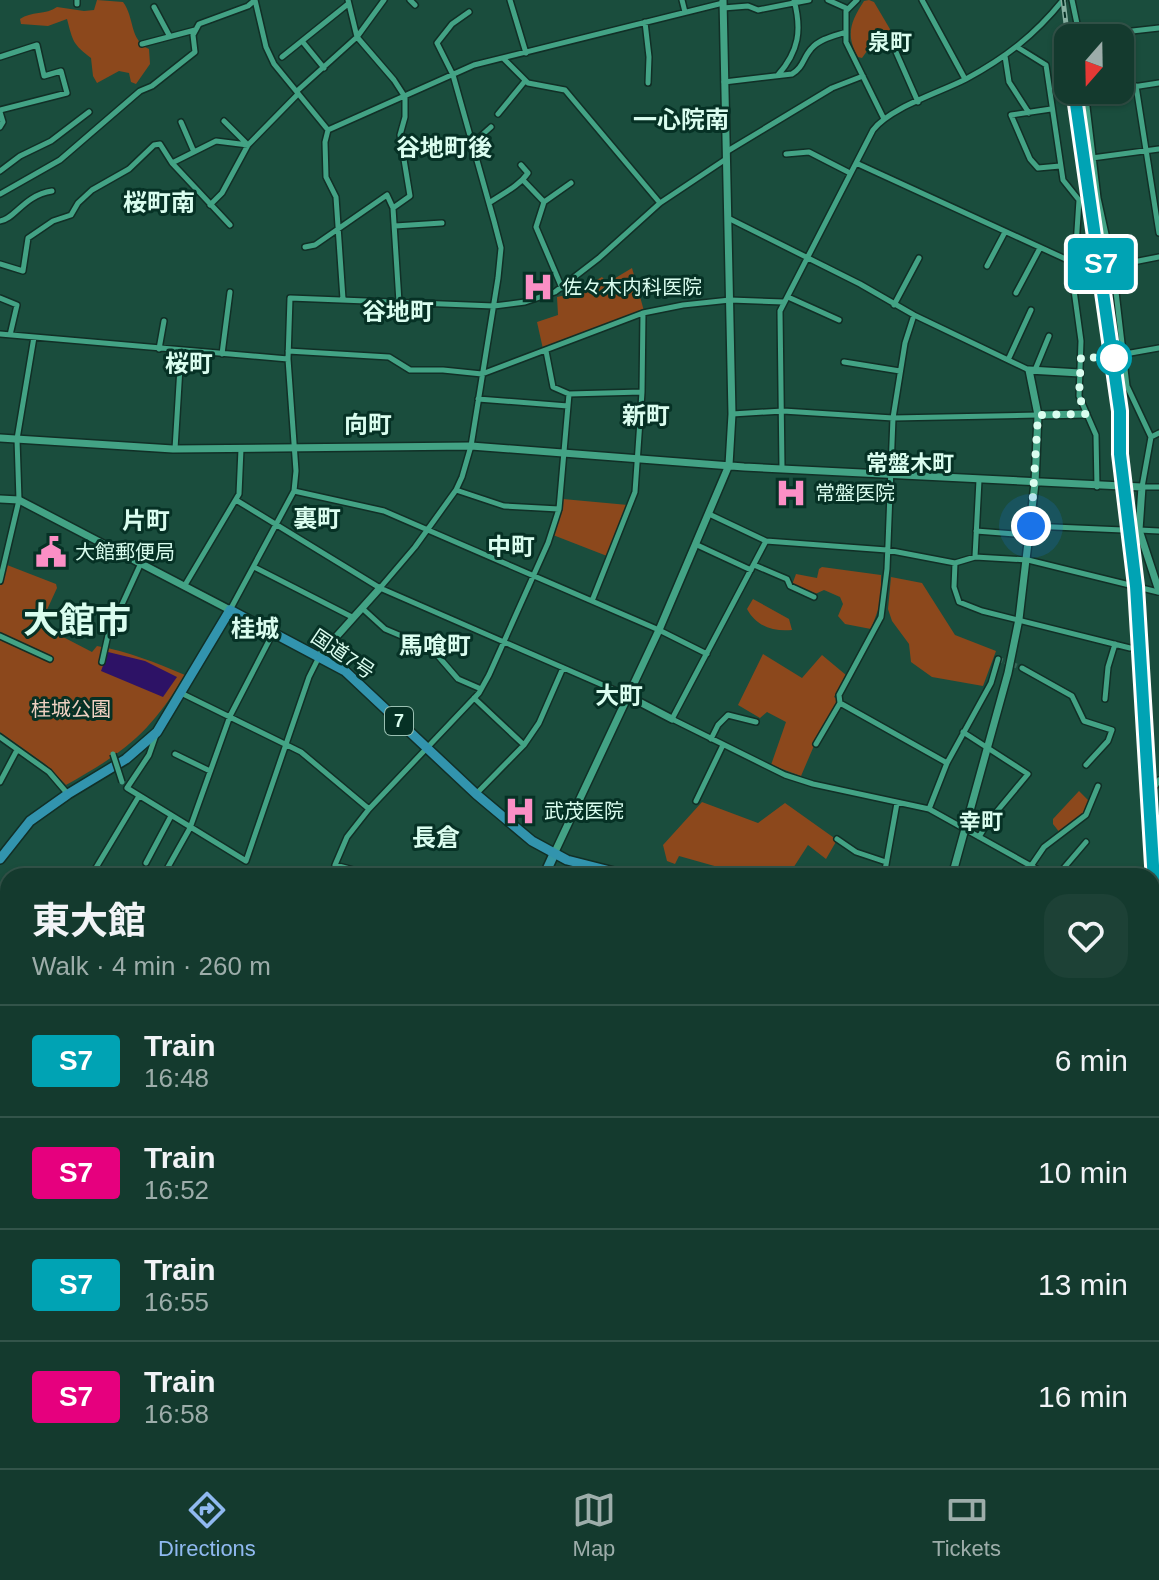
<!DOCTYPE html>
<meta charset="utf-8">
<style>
body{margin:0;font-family:Helvetica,"Noto Sans JP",sans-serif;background:#1d4136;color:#f1f3f6;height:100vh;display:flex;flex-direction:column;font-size:30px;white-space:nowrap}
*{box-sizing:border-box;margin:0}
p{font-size:26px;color:#9dadaa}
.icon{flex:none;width:44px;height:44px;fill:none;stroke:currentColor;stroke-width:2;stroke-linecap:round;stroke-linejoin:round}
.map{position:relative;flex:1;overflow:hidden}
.drawer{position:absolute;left:0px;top:868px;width:1160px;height:600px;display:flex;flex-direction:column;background:#143a2e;border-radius:24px 24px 0 0;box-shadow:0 2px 6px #0004,0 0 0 2px #33544a}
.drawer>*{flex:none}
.badge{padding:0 16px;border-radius:6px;font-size:28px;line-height:52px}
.needle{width:52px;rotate:200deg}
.buttons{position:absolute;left:1054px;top:24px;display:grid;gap:16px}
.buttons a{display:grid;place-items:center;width:80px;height:80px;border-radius:16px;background:#143a2e;box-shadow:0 2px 6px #0004,0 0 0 2px #33544a;font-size:40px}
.you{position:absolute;width:40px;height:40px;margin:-20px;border:6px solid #fff;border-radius:50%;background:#1a73e8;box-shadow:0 0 0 12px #1a73e833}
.map>.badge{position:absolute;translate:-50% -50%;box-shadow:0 0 0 4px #fff}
.round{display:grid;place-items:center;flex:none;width:84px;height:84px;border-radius:24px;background:#1d4136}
.headline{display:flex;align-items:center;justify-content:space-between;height:136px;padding:0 32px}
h1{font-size:38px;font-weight:700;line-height:60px}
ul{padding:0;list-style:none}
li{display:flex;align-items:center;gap:24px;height:112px;padding:0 32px;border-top:2px solid #33544a}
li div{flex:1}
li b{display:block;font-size:30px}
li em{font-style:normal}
li .badge{min-width:88px;font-weight:700;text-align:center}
.tab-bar{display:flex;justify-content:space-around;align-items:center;height:112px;border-top:2px solid #33544a;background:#143a2e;font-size:22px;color:#9dadaa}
.tab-bar a{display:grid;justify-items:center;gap:4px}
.tab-bar .selected{color:#90b9f0}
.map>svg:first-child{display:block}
.green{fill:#8c481c}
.water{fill:#2d1266}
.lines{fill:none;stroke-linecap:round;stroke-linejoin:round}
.stream{stroke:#2d1266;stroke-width:2}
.minor-tunnel{stroke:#376758;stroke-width:5;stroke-dasharray:5 2.5;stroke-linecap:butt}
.minor-casing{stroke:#112f26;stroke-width:8}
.tertiary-casing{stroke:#112f26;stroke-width:10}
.primary-casing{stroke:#112f26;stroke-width:12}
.trunk-casing{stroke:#112f26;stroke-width:12}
.minor{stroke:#43a385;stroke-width:5}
.tertiary{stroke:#43a385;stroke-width:7}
.primary{stroke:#3698a4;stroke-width:9}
.trunk{stroke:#3294ae;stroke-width:9}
.rail-casing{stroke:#86b0a1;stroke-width:5}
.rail{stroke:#063125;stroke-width:2;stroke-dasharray:6;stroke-linecap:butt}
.minor-bridge-casing{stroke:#112f26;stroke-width:8;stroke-linecap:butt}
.minor-bridge{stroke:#43a385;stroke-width:5}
.line-casing{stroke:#fff;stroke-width:18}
.line{stroke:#00a3b4;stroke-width:12}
.walk{stroke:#dafdef;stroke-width:8;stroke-dasharray:0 14.4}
.stop-dot{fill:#fff;stroke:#00a3b4;stroke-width:4}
.labels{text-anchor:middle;stroke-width:6;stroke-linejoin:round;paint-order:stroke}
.shield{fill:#063125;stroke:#9ac0b2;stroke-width:2}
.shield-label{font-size:18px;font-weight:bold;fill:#dafdef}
.poi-label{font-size:20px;fill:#dafdef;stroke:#063125;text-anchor:start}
.street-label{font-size:20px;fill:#dafdef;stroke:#063125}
.park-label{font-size:20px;fill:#efd1c2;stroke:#063125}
.neighbourhood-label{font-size:22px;font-weight:bold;fill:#dafdef;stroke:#063125}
.quarter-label{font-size:24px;font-weight:bold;fill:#dafdef;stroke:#063125}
.town-label{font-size:36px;font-weight:bold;fill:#dafdef;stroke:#063125}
</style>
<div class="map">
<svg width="1159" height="1468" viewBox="0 0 1159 1468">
<rect width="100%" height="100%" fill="#1a4d3d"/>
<path class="green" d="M97,0L123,2C135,18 129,40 149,49L150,64L136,84L131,82L129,73L119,71L97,83L93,76L91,58C73,44 73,42 67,19L48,26L21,24L20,19C31,11 46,15 57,7L84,11L94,10Z
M869,0L874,2L897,41V46L890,51L877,37L862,58L858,57C845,35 851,21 864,1Z
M632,268L644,311L543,349L537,322L558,315L557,297L571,294L602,277L607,283Z
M563,499L628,505L607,556L553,535Z
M7,565L56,584L57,588L40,625L92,652L97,646C128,651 156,663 185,675C149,734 125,752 66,785L45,764L0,732V583Z
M822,567L881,575V602L871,629L845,624L838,616L843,604L840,597L824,590L813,595L792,585L796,574L817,578L819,569Z
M891,577L922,583L955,635L996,651L983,686L932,677L911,662L909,644L892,621L888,609Z
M753,599L789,619L792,630C773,632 756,626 747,609Z
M763,654L802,678L822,655L846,675L834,697L839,700L816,741L801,776L771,765L786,722L767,712L760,718L738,705Z
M1079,791L1088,800V809L1060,833L1053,824V819Z
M702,802L758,823L785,803L837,840L826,859L808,845L788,876H750L679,856L675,864L667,861L663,845Z
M545,1460H664L682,1468H565Z"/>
<path class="water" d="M108,652L145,661L177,677L163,697L101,671Z"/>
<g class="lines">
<path class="stream" d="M390,1460L412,1468
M1122,1461L1139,1468
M377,1468L384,1460"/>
<path class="minor-tunnel" d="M998,659L1022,668"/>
<defs>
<path id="minor" d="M77,0V4
M255,0L266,47L274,64L328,130
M348,0L357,37L394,80L405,97V117L400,135L410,196L393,208L399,302
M410,0L415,5
M510,0L526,53
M682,0L685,12
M828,0L848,9
M857,0L846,11V42L884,119
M922,0L965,79
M1072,0L1080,38
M154,7L169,35
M723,8L748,6L758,10L809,0
M645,22L649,57L648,83
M1079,37L1159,28
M302,41L324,68
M142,44L195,30
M1017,47L1046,65L1063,180L1079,200L1076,246L1070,261
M896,52L918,102
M1005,56L1009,82L1029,113
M0,57L37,45L44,76L61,71L67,93L0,110
M282,57L348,4
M504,59L528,83L565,90L660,203
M778,75C799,51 802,30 794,0
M724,82L792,74C803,68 803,58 811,49C819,39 834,36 846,32
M1136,86L1159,233
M1120,89L1159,83
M1085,90L1098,198L1113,266L1127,386L1151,437L1142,487H1159
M297,91L357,37L384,0
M1085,93L1109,90
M1051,109L1011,115L1030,159L1038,168L1060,166
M0,112L3,122L0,127
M498,114L525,81
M224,121L247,144
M181,122L194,152
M328,130L474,65L723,3
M328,130L325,142L326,177L336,197L343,299
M472,144L491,127
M726,152L832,88L863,76
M786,154L809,152L850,173
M1092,158L1159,149
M172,163L216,141L248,145
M856,163L1070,261L1081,341L1079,396L1096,435L1097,487
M0,171L20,156L51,141L89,112
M523,180L544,202L536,227L562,288
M0,194L60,160L140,91L152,86L195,52L193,35L199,24L248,6L255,0
M544,202L571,183
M489,203C502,194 519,186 528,173L521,165
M210,205L222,193L248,145L298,94
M728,218L860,284L914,315L1029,370
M0,221C14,220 24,195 52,191
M395,226L442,223
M305,247L315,245L387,195L393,208
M0,264L23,271L28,238L53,221L71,215L78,203L92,190L129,169L154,145L160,144L172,163L230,225
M987,266L1005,232
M1113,266L1159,257
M1016,293L1040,248
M788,297L839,320
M0,298L17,305L10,335
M894,305L919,258
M0,334L288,359L290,298L494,306L525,302L555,292L599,258L660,203L726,159
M159,349L164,321
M288,351L389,357L410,370H443L482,374L643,313L683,305L730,300L784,302
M546,351L553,387L569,394L642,392
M222,354L230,292
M1125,354L1159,348
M1008,360L1031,310
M844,362L900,371
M1035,370L1049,336
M478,399L568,406
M732,414L783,411L893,418L1038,415
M1151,437L1159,433
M175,449L181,351
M782,468L780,311L873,130C891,107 939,93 966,79C1005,58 1035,35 1063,0
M456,490L504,506L559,509
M294,491L384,511L659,630L707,654
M236,500L380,588L628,696
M709,514L766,541L887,550L955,563L975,557L1028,560L1158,592
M1031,526L1123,530
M1139,530L1159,531
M976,531L1029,535
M766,541L672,719L785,775L813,784L929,809L1049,876
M695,544L751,570
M975,557L979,480
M955,563L954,587L959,602L982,611L1130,648
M754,565L787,579L790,586L814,597
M254,567L352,617
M0,581L19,500L17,439L34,337
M185,585L239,494L241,449
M380,588L415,547L456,490L462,477L471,446L498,278L501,248L494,221L453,75L437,43L452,24L469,12
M592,601L635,492L642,392L643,313
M362,608L385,629L432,649L458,679L481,689
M230,610L294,491L296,471L288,359
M0,636L50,659
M102,662L108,635L141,563
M1022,668L1072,696L1084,721L1112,730L1108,741L1086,765
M181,693L301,752L369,809
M474,698L524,745
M1105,699L1108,667L1115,644
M840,703L947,763
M963,732L1028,774L988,822L979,837
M156,735L149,755L127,788L246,861L309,677L319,657
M0,737L49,772L67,793
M711,739L718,725L728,715L756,722
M816,744L840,703L839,695L881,617L887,569L893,418L905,343L914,315
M175,754L210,771
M0,782L17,750
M1156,785L1159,780
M476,794L524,745L539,723L563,668
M696,801L723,745
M929,809L947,763L991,683L998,659
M837,839L856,852L886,862
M146,863L171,816
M335,865L376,876
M1031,866L1044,847L1086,815L1098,786
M91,876L139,796
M163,876L190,828L230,716L273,633
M334,876L335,865L347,837L369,809L479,693L489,675L548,543L559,509L569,394
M800,876H809
M884,876L897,803
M985,876H988
M1057,876L1086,842
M0,931L8,933
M1152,934L1159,938
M0,1031L8,1032
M1152,1094L1159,1097
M1152,1126L1159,1109
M0,1169L8,1171
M1152,1209L1159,1191
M0,1230L8,1232
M1152,1236L1158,1220
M0,1375L8,1377
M1152,1380L1159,1363
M1152,1388L1159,1387
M0,1411L8,1415
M1152,1412L1159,1414
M112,1460L130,1468
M283,1460L306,1468
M679,1460L697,1468
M798,1460L818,1468
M1108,1460L1128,1468
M1020,1462L1034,1468
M830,1468L833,1460
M868,1468L871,1460
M905,1468L909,1460
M953,1468L956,1460"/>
<path id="tertiary" d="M1038,415L1086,414
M0,438L173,449L471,446L744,467L1142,487L1139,530L1159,591
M0,499L19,500L230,610
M319,656L380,588
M628,696L672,719
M554,854L659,630L729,465L732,414L723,0
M952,876L1008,673L1019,619L1035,483L1038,415L1029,370L1080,373
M1152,1346L1159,1348
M735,1468L738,1460"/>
<path id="primary" d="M544,876L554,854
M288,1468L292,1460"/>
<path id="trunk" d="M0,859L30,821L68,794L126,759L157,732L230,610L345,671L476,794L532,841L567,860L630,876
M1152,1069L1159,1073"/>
</defs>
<use href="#minor" class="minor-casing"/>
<use href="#tertiary" class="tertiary-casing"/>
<use href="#primary" class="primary-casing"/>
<use href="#trunk" class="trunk-casing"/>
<use href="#minor" class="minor"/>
<use href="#tertiary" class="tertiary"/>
<use href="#primary" class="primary"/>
<use href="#trunk" class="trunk"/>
<defs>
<path id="rail" d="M1063,0L1068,40
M1074,90L1101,264L1120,411V454L1136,586L1159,963"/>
</defs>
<use href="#rail" class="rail-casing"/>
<use href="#rail" class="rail"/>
<defs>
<path id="minor-bridge" d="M113,754L122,782"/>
</defs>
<use href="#minor-bridge" class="minor-bridge-casing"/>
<use href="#minor-bridge" class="minor-bridge"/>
</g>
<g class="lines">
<defs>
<path id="line" d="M1074,90L1120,411V454L1136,586L1159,964"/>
</defs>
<use href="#line" class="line-casing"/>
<use href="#line" class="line"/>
<path class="walk" d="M1031,526L1038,415L1086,414L1079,396L1081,357L1114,358"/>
</g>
<defs>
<symbol id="hospital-bare" viewBox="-9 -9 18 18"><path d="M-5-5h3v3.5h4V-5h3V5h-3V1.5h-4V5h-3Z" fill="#fb8fc5" stroke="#063125" stroke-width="2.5" paint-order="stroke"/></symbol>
<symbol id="civic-bare" viewBox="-9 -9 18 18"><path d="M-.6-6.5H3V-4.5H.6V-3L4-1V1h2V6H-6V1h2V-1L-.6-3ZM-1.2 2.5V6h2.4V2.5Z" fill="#fb8fc5" stroke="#063125" stroke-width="2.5" paint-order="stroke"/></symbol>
</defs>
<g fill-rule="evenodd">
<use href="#hospital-bare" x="516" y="265" width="44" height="44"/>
<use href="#hospital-bare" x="769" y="471" width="44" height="44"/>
<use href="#civic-bare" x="29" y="530" width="44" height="44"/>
<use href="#hospital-bare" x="498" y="789" width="44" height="44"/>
</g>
<circle class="stop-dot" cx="1114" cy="358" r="16"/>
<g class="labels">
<rect class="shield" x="385" y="707" width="28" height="28" rx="6"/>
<g class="shield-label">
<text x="399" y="727">7</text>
</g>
<g class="poi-label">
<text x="562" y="294">佐々木内科医院</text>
<text x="815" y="500">常盤医院</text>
<text x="75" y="559">大館郵便局</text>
<text x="544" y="818">武茂医院</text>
</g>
<g class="street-label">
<text transform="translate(343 654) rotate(34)" y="7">国道7号</text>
</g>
<g class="park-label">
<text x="71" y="716">桂城公園</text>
</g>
<g class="neighbourhood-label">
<text x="890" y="50">泉町</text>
<text x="910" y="471">常盤木町</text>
<text x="981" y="829">幸町</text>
</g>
<g class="quarter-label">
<text x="681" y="128">一心院南</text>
<text x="444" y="156">谷地町後</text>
<text x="159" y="211">桜町南</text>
<text x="398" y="320">谷地町</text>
<text x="189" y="372">桜町</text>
<text x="646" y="424">新町</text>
<text x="368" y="433">向町</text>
<text x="317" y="527">裏町</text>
<text x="146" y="529">片町</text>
<text x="511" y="555">中町</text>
<text x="255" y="637">桂城</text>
<text x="435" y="654">馬喰町</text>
<text x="619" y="704">大町</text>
<text x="436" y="846">長倉</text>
</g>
<g class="town-label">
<text x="77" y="633">大館市</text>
</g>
</g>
</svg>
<div class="buttons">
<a><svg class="needle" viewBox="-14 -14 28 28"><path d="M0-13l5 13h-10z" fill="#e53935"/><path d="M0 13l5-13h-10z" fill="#9dadaa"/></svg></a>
</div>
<div class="you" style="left:1031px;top:526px"></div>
<b class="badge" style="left:1101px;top:264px;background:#00a3b4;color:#fff">S7</b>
<section class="drawer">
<div class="headline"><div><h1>東大館</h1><p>Walk · 4 min · 260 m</p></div><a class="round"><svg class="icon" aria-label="heart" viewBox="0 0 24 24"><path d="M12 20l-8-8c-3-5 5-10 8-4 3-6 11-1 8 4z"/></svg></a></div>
<ul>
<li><span class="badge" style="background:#00a3b4;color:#fff">S7</span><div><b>Train</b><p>16:48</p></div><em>6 min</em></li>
<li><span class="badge" style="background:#e6007e;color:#fff">S7</span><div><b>Train</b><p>16:52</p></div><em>10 min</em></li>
<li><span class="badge" style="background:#00a3b4;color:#fff">S7</span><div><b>Train</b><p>16:55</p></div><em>13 min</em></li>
<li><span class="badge" style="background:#e6007e;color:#fff">S7</span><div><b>Train</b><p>16:58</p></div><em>16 min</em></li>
</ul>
</section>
</div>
<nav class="tab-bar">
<a class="selected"><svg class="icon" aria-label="directions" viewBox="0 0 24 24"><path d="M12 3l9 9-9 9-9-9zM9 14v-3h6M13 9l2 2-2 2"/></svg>Directions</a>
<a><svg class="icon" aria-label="map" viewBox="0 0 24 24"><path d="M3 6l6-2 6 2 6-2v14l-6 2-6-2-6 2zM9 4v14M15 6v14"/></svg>Map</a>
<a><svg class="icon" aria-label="tickets" viewBox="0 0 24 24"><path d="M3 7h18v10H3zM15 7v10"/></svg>Tickets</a>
</nav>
